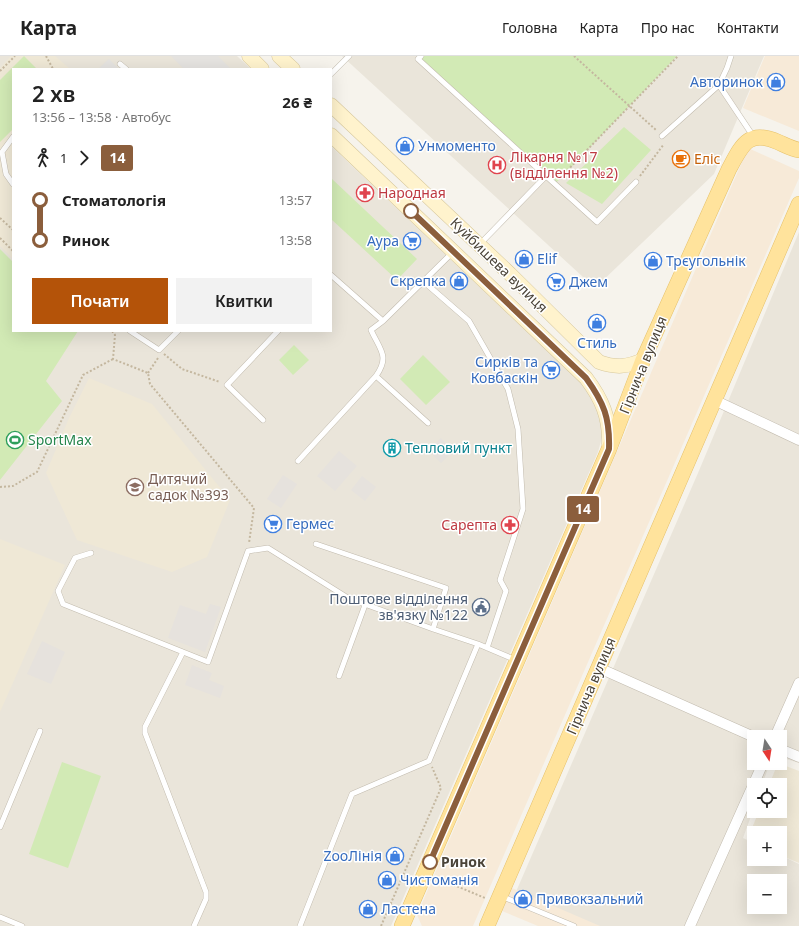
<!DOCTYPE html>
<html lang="uk">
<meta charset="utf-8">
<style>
body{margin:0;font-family:"Noto Sans",sans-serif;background:#f2f2f2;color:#222;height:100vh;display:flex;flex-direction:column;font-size:15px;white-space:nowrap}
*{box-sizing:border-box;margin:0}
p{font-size:13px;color:#767676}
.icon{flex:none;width:22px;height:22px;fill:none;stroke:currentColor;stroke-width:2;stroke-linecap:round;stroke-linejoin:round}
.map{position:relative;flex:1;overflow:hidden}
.details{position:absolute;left:12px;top:12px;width:320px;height:264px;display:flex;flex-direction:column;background:#fff;border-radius:0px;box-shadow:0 4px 16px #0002}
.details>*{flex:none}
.badge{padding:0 8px;border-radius:3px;font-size:14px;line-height:26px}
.needle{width:26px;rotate:168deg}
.controls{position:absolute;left:747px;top:674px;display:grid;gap:8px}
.controls a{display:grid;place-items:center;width:40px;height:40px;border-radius:0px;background:#fff;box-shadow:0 4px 16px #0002;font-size:20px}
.map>.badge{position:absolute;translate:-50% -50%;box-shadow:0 0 0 2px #fff}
.legs{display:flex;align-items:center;gap:6px;height:44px;padding:0 20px;font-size:13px}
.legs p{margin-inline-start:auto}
.summary{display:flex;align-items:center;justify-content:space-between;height:68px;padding:0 20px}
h1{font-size:22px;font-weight:600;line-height:30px}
.primary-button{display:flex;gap:8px;margin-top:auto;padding:8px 20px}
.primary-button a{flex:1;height:46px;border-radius:0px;background:#b45309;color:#fff;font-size:16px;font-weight:600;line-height:46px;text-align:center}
.primary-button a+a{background:#f2f2f2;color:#222}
ul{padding:0 20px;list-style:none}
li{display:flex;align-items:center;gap:14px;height:40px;font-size:15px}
li i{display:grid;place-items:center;width:6px;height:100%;margin:0 5px;background:currentColor}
li i::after{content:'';width:10px;height:10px;margin:-5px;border:3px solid;border-radius:50%;background:#fff}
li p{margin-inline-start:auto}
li:first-child i{background:linear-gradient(#0000 50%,currentColor 0)}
li:last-child i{background:linear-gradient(currentColor 50%,#0000 0)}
header{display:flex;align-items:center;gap:24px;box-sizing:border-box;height:56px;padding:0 20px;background:#fff;border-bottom:1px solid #e0e0e0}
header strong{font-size:19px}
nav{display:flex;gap:22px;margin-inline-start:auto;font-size:14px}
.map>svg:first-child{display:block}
.residential{fill:#eae5da;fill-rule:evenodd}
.commercial{fill:#f7ead8}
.industrial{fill:#e6e2dd}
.education{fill:#efe8d6}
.green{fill:#d2eab5}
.parking{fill:#e5e3e0}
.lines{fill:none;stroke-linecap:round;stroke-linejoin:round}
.lane-casing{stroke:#c2bbae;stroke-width:6}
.street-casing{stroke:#c2bbae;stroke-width:11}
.secondary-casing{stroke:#d6c79b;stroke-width:15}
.primary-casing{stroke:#e6c16a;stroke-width:16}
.path{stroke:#c4b79f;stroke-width:2;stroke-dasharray:2 2;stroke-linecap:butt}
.lane{stroke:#fff;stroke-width:5}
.street{stroke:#fff;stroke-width:10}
.secondary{stroke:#fff3cd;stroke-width:14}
.primary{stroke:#ffe39c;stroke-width:15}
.line-1-casing{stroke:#fff;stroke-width:9}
.line-1{stroke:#8b5e3c;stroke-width:6}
.stop-1-dot{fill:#fff;stroke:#8b5e3c;stroke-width:2}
.labels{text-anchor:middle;stroke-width:3;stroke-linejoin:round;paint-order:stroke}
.shop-label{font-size:14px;fill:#366cbe;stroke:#fff;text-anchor:start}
.health-label{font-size:14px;fill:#be3a42;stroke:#fff;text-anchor:start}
.food-label{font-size:14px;fill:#c56008;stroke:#fff;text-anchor:start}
.street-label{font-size:14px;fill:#4b4439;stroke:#fff}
.leisure-label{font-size:14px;fill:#27864d;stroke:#fff;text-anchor:start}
.culture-label{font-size:14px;fill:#0d838f;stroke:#fff;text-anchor:start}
.education-label{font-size:14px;fill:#785e54;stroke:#fff;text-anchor:start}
.service-label{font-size:14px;fill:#4e5e75;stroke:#fff;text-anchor:end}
.stop-label{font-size:14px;font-weight:bold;fill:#4b4439;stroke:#fff;text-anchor:start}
</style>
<header>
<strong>Карта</strong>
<nav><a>Головна</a><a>Карта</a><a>Про нас</a><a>Контакти</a></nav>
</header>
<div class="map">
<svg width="799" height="870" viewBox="0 0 799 870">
<rect width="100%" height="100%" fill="#f6f3ec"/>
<path class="residential" d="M0,0H237L251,13H13V275H331V90L581,327L591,340L600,359L603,378L598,396L391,870H0Z
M342,0H764L714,118L595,232Z
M799,176V707L780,701V681H754V707H770L762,729H754V752L743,782L754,787V803H780V799L799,808V870H589L515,838L698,417ZM754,825H780V851H754Z"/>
<path class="commercial" d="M765,0H799V75L743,52Z
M748,92L799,115V122L473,870H422L417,859Z
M512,832L600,870H538L502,855Z"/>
<path class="industrial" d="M441,382L453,395L441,407L428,394Z
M339,395L357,410L335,435L317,420Z
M283,419L297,428L281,452L267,443Z
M362,420L376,431L365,445L351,434Z
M210,548L221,551L205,596L168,582L180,549L206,558Z
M42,585L65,596L51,628L27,618Z
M192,609L212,617L209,624L224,630L220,642L185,629Z"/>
<path class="education" d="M11,0H55L70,13H13V203L0,190V12Z
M89,322L152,348L230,444L207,501L172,516L77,484L46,417L69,362Z
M0,483L65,509L0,656Z
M778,707L799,715V807L780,799V777H754V787L747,784L759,755H780V729H769Z"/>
<path class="green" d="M24,0L37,13H13V73L0,86V24Z
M421,0H677L555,128L418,3Z
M624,71L651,94L602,148L566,127Z
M331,122L417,203L397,224L331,163Z
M0,193L13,206V275H78L46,325L62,345L0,424Z
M294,289L309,304L293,319L279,304Z
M423,299L450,326L426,349L400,323Z
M62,706L101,720L68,812L29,798Z"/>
<path class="parking" d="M171,0H218L231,13H184Z
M109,3L119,13H98Z"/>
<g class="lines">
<defs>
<path id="lane" d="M421,0L418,3L546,120L479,189
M731,0L727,12L719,29L753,80
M120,8L126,13
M331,18L349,0
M662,80L719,29
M13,81L2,96L6,118L13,128
M546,120L597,166L636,126
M331,219L383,265L453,196
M423,225L469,265L508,333L518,373L523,453L500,524L506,535L487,592
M130,275L159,294L178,275
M376,320L428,367
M263,364L227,329L278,275
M298,405L376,320C390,300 380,294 371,274L383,265
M316,488L446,532L433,573L478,588L516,604
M91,497L75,502L58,535L63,548L183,596
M339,620L365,549
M0,771L40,675
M501,840L574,870
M0,861L22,870
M194,870L206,843V836L145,677V671L183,596L208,606L248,495L268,492L348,542L433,573
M300,870L352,738L429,705L478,588"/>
<path id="street" d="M714,344L799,384
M599,612L754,681
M775,681L799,627
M780,693L799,701
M690,870L763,707"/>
<path id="secondary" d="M249,0L262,13
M279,0L293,13
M331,49L510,218L599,306C616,312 627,311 643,304
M331,79L586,322C602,343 610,362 609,388"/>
<path id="primary" d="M402,870L609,393L643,304L729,113C742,89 748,73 778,86C785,89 792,93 799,94
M487,870L799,148"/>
</defs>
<use href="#lane" class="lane-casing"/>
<use href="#street" class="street-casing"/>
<use href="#secondary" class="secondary-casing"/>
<use href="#primary" class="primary-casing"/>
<path class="path" d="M46,0L53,13
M574,0L656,74
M0,15L15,0
M640,120L664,88
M559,123L678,0
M0,162L13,174
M0,182L13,195
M112,275L115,279L113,303L148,317L150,328L254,452L249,487
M164,298L182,313L220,326
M148,317L158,302
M0,431L13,430L37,416L83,319L113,303
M435,821L485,842
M381,870L441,732L432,711"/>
<use href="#lane" class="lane"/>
<use href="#street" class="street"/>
<use href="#secondary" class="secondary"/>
<use href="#primary" class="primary"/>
</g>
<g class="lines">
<defs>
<path id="line-1" d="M411,155L586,322C604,347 610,362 609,393L430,806"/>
</defs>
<use href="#line-1" class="line-1-casing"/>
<use href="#line-1" class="line-1"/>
</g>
<defs>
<symbol id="shop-ring" viewBox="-11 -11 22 22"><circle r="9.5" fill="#fff" stroke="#3f7fe0" stroke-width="1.5"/><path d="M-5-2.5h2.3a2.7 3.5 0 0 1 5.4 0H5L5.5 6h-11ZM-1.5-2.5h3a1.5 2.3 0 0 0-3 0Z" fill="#3f7fe0"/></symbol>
<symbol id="cafe-ring" viewBox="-11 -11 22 22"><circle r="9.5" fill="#fff" stroke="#e8710a" stroke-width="1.5"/><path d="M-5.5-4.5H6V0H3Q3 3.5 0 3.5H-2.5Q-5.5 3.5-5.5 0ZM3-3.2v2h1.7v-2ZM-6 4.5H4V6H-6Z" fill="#e8710a"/></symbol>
<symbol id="hospital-ring" viewBox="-11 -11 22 22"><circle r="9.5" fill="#fff" stroke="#e0444e" stroke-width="1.5"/><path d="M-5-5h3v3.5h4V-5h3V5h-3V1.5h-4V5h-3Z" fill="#e0444e"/></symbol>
<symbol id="pharmacy-ring" viewBox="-11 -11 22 22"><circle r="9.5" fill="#fff" stroke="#e0444e" stroke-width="1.5"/><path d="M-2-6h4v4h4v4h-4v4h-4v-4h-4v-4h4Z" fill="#e0444e"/></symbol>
<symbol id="supermarket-ring" viewBox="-11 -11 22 22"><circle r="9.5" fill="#fff" stroke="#3f7fe0" stroke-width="1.5"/><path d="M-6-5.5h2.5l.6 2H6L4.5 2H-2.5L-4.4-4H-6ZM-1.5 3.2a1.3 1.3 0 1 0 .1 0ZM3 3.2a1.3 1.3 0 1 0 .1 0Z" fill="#3f7fe0"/></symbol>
<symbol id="stadium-ring" viewBox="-11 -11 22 22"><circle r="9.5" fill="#fff" stroke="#2e9e5b" stroke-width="1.5"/><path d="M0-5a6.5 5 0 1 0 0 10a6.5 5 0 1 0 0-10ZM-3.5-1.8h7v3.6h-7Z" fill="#2e9e5b"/></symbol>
<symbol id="building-ring" viewBox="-11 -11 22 22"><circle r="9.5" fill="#fff" stroke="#0f9aa8" stroke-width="1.5"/><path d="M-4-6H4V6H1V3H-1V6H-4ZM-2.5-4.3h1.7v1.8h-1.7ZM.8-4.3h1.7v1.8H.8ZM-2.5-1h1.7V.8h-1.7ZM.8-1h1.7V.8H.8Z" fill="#0f9aa8"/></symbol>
<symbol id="school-ring" viewBox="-11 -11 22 22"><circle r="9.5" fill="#fff" stroke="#8d6e63" stroke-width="1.5"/><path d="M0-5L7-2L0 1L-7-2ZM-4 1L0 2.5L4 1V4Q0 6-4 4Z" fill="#8d6e63"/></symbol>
<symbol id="civic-ring" viewBox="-11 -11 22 22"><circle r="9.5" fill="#fff" stroke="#5c6f8a" stroke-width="1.5"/><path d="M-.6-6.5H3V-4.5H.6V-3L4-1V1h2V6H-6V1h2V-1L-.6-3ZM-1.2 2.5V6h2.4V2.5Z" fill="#5c6f8a"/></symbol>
</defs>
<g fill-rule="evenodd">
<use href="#shop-ring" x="766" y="16" width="20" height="20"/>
<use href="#shop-ring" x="395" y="80" width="20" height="20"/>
<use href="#cafe-ring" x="671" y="93" width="20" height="20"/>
<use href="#hospital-ring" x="487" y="99" width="20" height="20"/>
<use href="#pharmacy-ring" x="355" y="127" width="20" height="20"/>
<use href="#supermarket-ring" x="402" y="175" width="20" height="20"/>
<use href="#shop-ring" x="514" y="193" width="20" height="20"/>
<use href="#shop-ring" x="643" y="195" width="20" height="20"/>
<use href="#shop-ring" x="449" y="215" width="20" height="20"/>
<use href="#supermarket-ring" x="546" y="216" width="20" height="20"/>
<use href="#shop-ring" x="587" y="257" width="20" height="20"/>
<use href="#supermarket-ring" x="541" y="304" width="20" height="20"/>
<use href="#stadium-ring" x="5" y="374" width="20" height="20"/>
<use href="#building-ring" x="382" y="382" width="20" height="20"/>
<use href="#school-ring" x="125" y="421" width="20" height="20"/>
<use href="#supermarket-ring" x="263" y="458" width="20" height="20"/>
<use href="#pharmacy-ring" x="500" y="459" width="20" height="20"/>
<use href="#civic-ring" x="471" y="541" width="20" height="20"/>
<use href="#shop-ring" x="385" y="790" width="20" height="20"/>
<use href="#shop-ring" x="377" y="814" width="20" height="20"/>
<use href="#shop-ring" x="513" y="833" width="20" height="20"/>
<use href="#shop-ring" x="358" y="843" width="20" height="20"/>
</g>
<g class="stop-1-dot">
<circle cx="411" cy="155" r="7"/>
<circle cx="430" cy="806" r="7"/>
</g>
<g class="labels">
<g class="shop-label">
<text x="763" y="31" text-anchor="end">Авторинок</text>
<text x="418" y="95">Унмоменто</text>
<text x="399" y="190" text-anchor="end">Аура</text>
<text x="537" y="208">Elif</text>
<text x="666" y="210">Трєугольнік</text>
<text x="446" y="230" text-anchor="end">Скрепка</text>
<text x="569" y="231">Джем</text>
<text x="597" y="292" text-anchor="middle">Стиль</text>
<text x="538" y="311" text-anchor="end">Сирків та<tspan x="538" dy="16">Ковбаскін</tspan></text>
<text x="286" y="473">Гермес</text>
<text x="382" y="805" text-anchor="end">ZooЛінія</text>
<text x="400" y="829">Чистоманія</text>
<text x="536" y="848">Привокзальний</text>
<text x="381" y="858">Ластена</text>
</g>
<g class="health-label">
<text x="510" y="106">Лікарня №17<tspan x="510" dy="16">(відділення №2)</tspan></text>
<text x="378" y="142">Народная</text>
<text x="497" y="474" text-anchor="end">Сарепта</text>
</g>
<g class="food-label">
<text x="694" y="108">Еліс</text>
</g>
<g class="street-label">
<text transform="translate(499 209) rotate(44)" y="5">Куйбишева вулиця</text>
<text transform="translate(643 309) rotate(-68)" y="5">Гірнича вулиця</text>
<text transform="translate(591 630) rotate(-67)" y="5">Гірнича вулиця</text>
</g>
<g class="leisure-label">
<text x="28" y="389">SportMax</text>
</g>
<g class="culture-label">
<text x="405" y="397">Тепловий пункт</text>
</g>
<g class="education-label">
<text x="148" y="428">Дитячий<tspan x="148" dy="16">садок №393</tspan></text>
</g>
<g class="service-label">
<text x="468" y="548">Поштове відділення<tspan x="468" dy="16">зв'язку №122</tspan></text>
</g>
<g class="stop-label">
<text x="441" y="811">Ринок</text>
</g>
</g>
</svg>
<div class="controls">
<a><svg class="needle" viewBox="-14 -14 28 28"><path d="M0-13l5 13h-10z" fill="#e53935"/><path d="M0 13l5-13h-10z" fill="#767676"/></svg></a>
<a><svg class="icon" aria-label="locate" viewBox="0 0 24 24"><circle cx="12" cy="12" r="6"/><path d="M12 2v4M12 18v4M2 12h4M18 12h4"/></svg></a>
<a>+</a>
<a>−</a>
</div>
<b class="badge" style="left:583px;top:453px;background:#8b5e3c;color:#fff">14</b>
<section class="details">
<div class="summary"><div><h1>2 хв</h1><p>13:56 – 13:58 · Автобус</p></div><b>26 ₴</b></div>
<div class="legs"><svg class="icon" aria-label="walk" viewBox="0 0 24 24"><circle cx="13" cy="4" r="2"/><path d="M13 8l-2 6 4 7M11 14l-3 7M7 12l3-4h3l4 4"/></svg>1<svg class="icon" aria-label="forward" viewBox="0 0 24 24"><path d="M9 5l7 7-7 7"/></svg><b class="badge" style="background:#8b5e3c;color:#fff">14</b></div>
<ul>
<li><i style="color:#8b5e3c"></i><b>Стоматологія</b><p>13:57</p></li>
<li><i style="color:#8b5e3c"></i><b>Ринок</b><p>13:58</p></li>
</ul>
<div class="primary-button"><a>Почати</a><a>Квитки</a></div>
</section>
</div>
